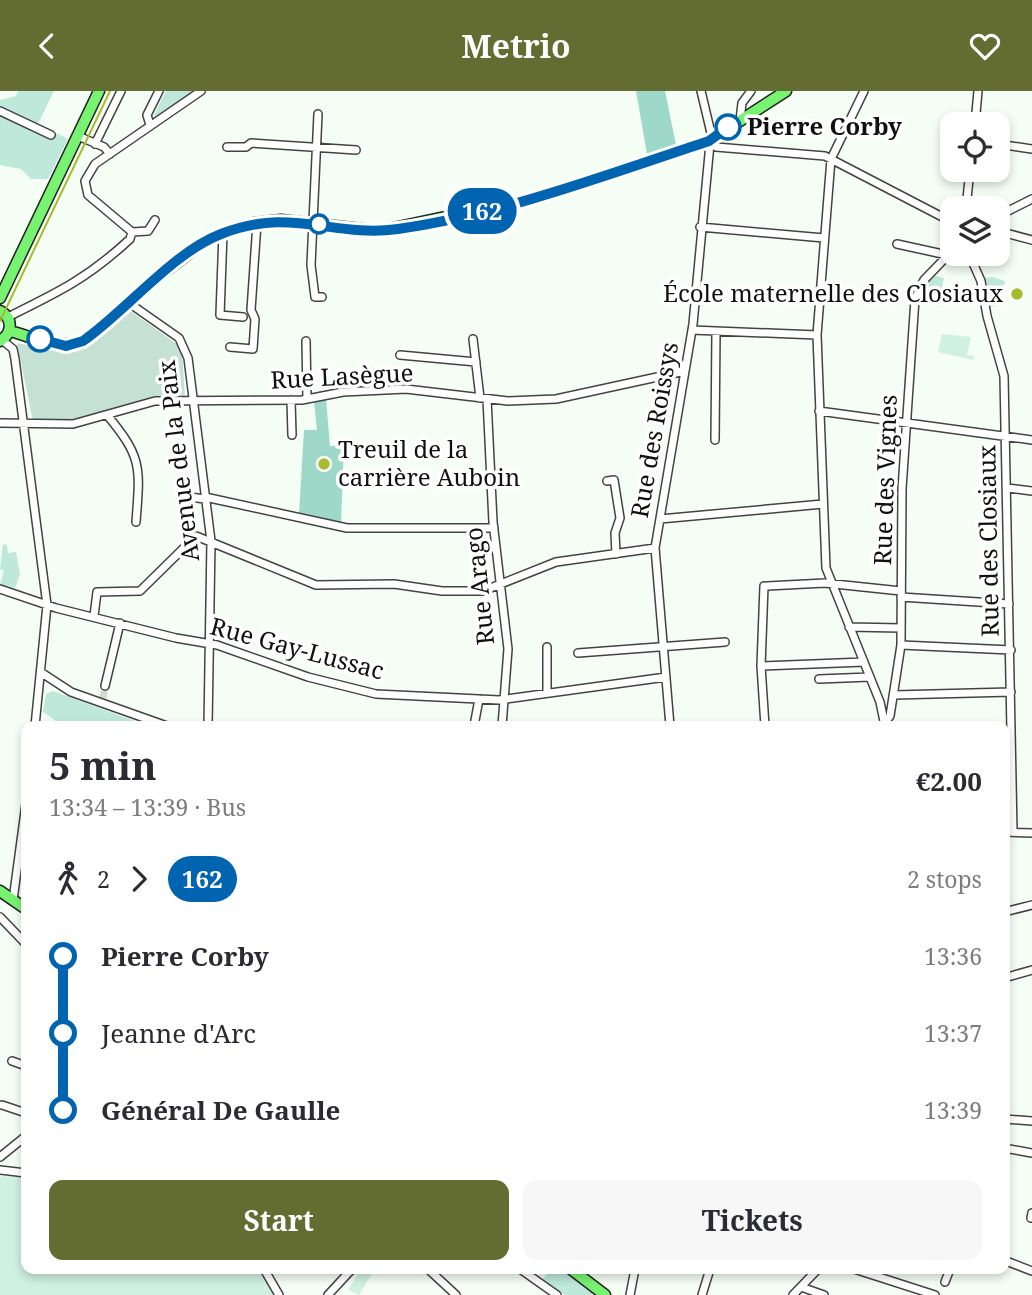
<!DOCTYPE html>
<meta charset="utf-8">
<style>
body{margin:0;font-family:"Noto Serif",serif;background:#f7f7f7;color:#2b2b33;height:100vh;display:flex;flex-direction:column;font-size:26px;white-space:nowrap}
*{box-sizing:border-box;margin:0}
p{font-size:23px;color:#7c7c81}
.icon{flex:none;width:38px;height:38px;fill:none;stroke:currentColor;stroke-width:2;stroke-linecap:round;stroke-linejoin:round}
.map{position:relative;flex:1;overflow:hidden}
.side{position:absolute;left:21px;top:630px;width:989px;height:553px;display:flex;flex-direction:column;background:#fff;border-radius:14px;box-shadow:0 4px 10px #0003}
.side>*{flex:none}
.badge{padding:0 14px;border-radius:23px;font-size:24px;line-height:46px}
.fabs{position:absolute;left:940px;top:21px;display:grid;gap:14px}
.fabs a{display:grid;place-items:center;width:70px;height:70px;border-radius:14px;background:#fff;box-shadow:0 4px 10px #0003;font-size:35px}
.map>.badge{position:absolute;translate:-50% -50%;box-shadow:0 0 0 4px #fff}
.legs{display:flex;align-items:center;gap:10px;height:77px;padding:0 28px;font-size:23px}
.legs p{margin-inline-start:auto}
.headline{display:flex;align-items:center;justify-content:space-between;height:119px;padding:0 28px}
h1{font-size:38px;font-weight:700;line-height:52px}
.button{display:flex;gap:14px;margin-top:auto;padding:14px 28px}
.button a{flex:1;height:80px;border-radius:14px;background:#636c31;color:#fff;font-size:28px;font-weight:700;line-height:80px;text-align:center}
.button a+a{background:#f7f7f7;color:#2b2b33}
ul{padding:0 28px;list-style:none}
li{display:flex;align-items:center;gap:24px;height:77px;font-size:26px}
li i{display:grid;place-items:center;width:10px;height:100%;margin:0 9px;background:currentColor}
li i::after{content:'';width:18px;height:18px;margin:-9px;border:5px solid;border-radius:50%;background:#fff}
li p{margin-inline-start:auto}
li:first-child i{background:linear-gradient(#0000 50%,currentColor 0)}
li:last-child i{background:linear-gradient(currentColor 50%,#0000 0)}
header{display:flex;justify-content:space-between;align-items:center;height:91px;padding:0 28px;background:#636c31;color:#fff;font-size:32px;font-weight:700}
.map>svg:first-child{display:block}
.green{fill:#bee8da}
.forest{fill:#9ed8c9}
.cemetery{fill:#c5e1d3}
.pitch{fill:#d0f0e1}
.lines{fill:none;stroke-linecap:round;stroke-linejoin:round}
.minor-tunnel{stroke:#d2dad2;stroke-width:7;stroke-dasharray:7 3.5;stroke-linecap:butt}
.minor-casing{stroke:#434343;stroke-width:10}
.major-casing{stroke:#212121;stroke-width:13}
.minor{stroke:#fff;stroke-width:7}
.major{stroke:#78f271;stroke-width:10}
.tram{stroke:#a7bb2e;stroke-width:2}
.line-1-casing{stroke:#fff;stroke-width:16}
.line-1{stroke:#0064b1;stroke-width:10}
.stop-1-dot{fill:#fff;stroke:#0064b1;stroke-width:3.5}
.poi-dot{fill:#a7bb2e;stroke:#fff;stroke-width:2.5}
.labels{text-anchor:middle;stroke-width:7;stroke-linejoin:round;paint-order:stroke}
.stop-label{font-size:24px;font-weight:bold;fill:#101010;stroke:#fff;text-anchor:start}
.poi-label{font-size:24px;fill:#101010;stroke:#fff;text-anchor:end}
.street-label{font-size:24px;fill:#101010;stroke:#fff}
</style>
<header><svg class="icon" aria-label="back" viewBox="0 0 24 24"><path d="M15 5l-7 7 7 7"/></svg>Metrio<svg class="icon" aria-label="heart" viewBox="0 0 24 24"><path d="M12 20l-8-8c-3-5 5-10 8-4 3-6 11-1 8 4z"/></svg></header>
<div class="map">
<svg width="1032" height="1204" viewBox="0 0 1032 1204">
<rect width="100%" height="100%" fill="#f4fef4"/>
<path class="green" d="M18,0H54L38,33L68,48L48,88H31L21,78L0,74V9L16,5Z
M166,0H192L156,25L154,24Z
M933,184L944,187L939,210L920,206Z
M992,186L1005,190L1000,214L989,216L985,187Z
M3,453L7,454L8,462L16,461L20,483L15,497L0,493L4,480L0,478Z
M53,600L148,635H63L43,621L46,603Z
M551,1178C567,1178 585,1191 594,1204H565L543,1188Z"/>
<path class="forest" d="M636,0H665L676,54L647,63Z
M326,308L330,355L344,354L341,431L299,423L304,339H317L314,310Z"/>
<path class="cemetery" d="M127,221H132L177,253L182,261L185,307L74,330H33L17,252L61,261L78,260Z"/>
<path class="pitch" d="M942,243L971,246L967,264L974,265L973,269L938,261Z
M4,1085L26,1087V1178H259L274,1204H0V1086Z
M361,1178L373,1181L359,1204L348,1199Z"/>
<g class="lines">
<path class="minor-tunnel" d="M103,607L105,595"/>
<defs>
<path id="minor" d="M864,0L831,68L817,244L826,477L880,611L885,635
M0,20L51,44
M318,23L311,174L315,206H322
M740,29L742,12L751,0
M975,33L978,0
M150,34L147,24L159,0
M78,45L104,56L110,63
M709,50L716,56L825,65L952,131
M95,53L121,0
M998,53L1032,58
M227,56H246L251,52L356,59
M966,117L970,79
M998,125L1032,108
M700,136L824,147
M998,140L1032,149
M132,141L88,104L85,90L95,73L201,0
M132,141L148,140L155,129
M223,142L220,224L243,226
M897,153L947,164
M969,163L981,190L987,225L1004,285L1013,741
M129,212L179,247L188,267L211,450L208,635
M8,226C59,201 88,187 130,148L132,141
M692,239L817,244
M473,248L480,307
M2,249L13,258L15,268L47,514L35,635
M306,250L307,308
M230,256L253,258L255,228L251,219L257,132
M400,264L476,271
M487,308L493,431L508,558L502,635
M291,309L292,344
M819,320L1032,349
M107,324C143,367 140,377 136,431
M0,332L73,333L155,310L302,309L343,301L406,298L508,310L556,308L685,280
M715,349L716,240
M607,390L614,389L620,427L615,442L616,463
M1007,397L1032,400
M182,405L205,408
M205,406L347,437H494
M660,428L823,413
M764,495L761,575L765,635
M767,495L825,492L901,500
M0,498L56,517L176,547L217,554L308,586L376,603L499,609L666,586
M901,506L1009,513
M94,525L97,501L140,500L196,445L316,494L394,493L442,500H483L556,471L655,457
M849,536L901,537
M901,554L1011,559
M578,562L725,551
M761,575L864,571
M42,582L71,601L167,635
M819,588L870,586
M105,595L120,532
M547,601V556
M894,604L1011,601
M885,631L890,625L901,554L902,398L915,208L924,189L952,160
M474,635L479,608
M670,635L655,457L693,233L711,42L701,0
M1004,741L1032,742
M13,809L26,713
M1004,821L1032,814
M0,826L26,853
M1004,887L1032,879
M12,970L26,975
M2,1014L26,1022
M1004,1028L1032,1030
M1004,1057L1032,1062
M0,1066L26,1045
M0,1079L26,1082
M1031,1127L1032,1122
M1006,1170L1032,1180
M264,1178L279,1204
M428,1178L456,1204
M520,1178L557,1204
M854,1178L935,1204
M945,1191L950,1178
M801,1196L824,1204
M328,1204L352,1178
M630,1204L635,1178
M702,1204L710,1178
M793,1204L818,1178"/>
<path id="major" d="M0,207L99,0
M0,220C13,227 13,242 0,250
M10,240C37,247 64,263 90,245L162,183L200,154L223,142L254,132L281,129L379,140L541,106L709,50L786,0
M0,800L26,818
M571,1178L605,1204"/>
</defs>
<use href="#minor" class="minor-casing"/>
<use href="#major" class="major-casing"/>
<use href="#minor" class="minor"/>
<use href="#major" class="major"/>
<path class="tram" d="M0,230L110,0"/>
</g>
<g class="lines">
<defs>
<path id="line-1" d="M40,248L66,255L83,250C126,220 172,162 221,143C291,115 332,147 398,138C503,123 609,83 709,50L728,36"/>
</defs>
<use href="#line-1" class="line-1-casing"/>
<use href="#line-1" class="line-1"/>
</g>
<g class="stop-1-dot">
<circle cx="728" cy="36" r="12"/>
<circle cx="319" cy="133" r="9"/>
<circle cx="40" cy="248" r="12"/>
</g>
<g class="poi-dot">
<circle cx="1017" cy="203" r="7"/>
<circle cx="324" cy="373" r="7"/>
</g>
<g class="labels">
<g class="stop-label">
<text x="747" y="44">Pierre Corby</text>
</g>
<g class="poi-label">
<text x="1003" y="211">École maternelle des Closiaux</text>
<text x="338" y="367" text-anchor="start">Treuil de la<tspan x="338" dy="28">carrière Auboin</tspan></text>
</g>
<g class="street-label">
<text transform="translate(342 286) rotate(-3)" y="8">Rue Lasègue</text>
<text transform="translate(655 339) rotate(-80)" y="8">Rue des Roissys</text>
<text transform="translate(179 370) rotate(-97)" y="8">Avenue de la Paix</text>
<text transform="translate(886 389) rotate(-88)" y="8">Rue des Vignes</text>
<text transform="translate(989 450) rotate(-91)" y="8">Rue des Closiaux</text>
<text transform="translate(480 495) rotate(-96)" y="8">Rue Arago</text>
<text transform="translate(297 558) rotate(15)" y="8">Rue Gay-Lussac</text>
</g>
</g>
</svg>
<div class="fabs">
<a><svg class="icon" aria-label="locate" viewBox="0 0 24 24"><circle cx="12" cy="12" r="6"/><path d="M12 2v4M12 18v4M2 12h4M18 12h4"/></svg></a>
<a><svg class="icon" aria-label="layers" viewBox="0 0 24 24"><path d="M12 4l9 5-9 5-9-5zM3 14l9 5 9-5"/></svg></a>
</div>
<b class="badge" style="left:482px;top:120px;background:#0064b1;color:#fff">162</b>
<section class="side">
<div class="headline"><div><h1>5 min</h1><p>13:34 – 13:39 · Bus</p></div><b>€2.00</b></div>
<div class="legs"><svg class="icon" aria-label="walk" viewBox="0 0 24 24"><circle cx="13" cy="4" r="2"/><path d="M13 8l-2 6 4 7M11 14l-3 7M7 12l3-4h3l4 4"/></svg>2<svg class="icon" aria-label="forward" viewBox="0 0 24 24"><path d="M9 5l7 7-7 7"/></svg><b class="badge" style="background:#0064b1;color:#fff">162</b><p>2 stops</p></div>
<ul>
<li><i style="color:#0064b1"></i><b>Pierre Corby</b><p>13:36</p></li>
<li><i style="color:#0064b1"></i><span>Jeanne d'Arc</span><p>13:37</p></li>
<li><i style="color:#0064b1"></i><b>Général De Gaulle</b><p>13:39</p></li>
</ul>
<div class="button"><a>Start</a><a>Tickets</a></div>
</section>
</div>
